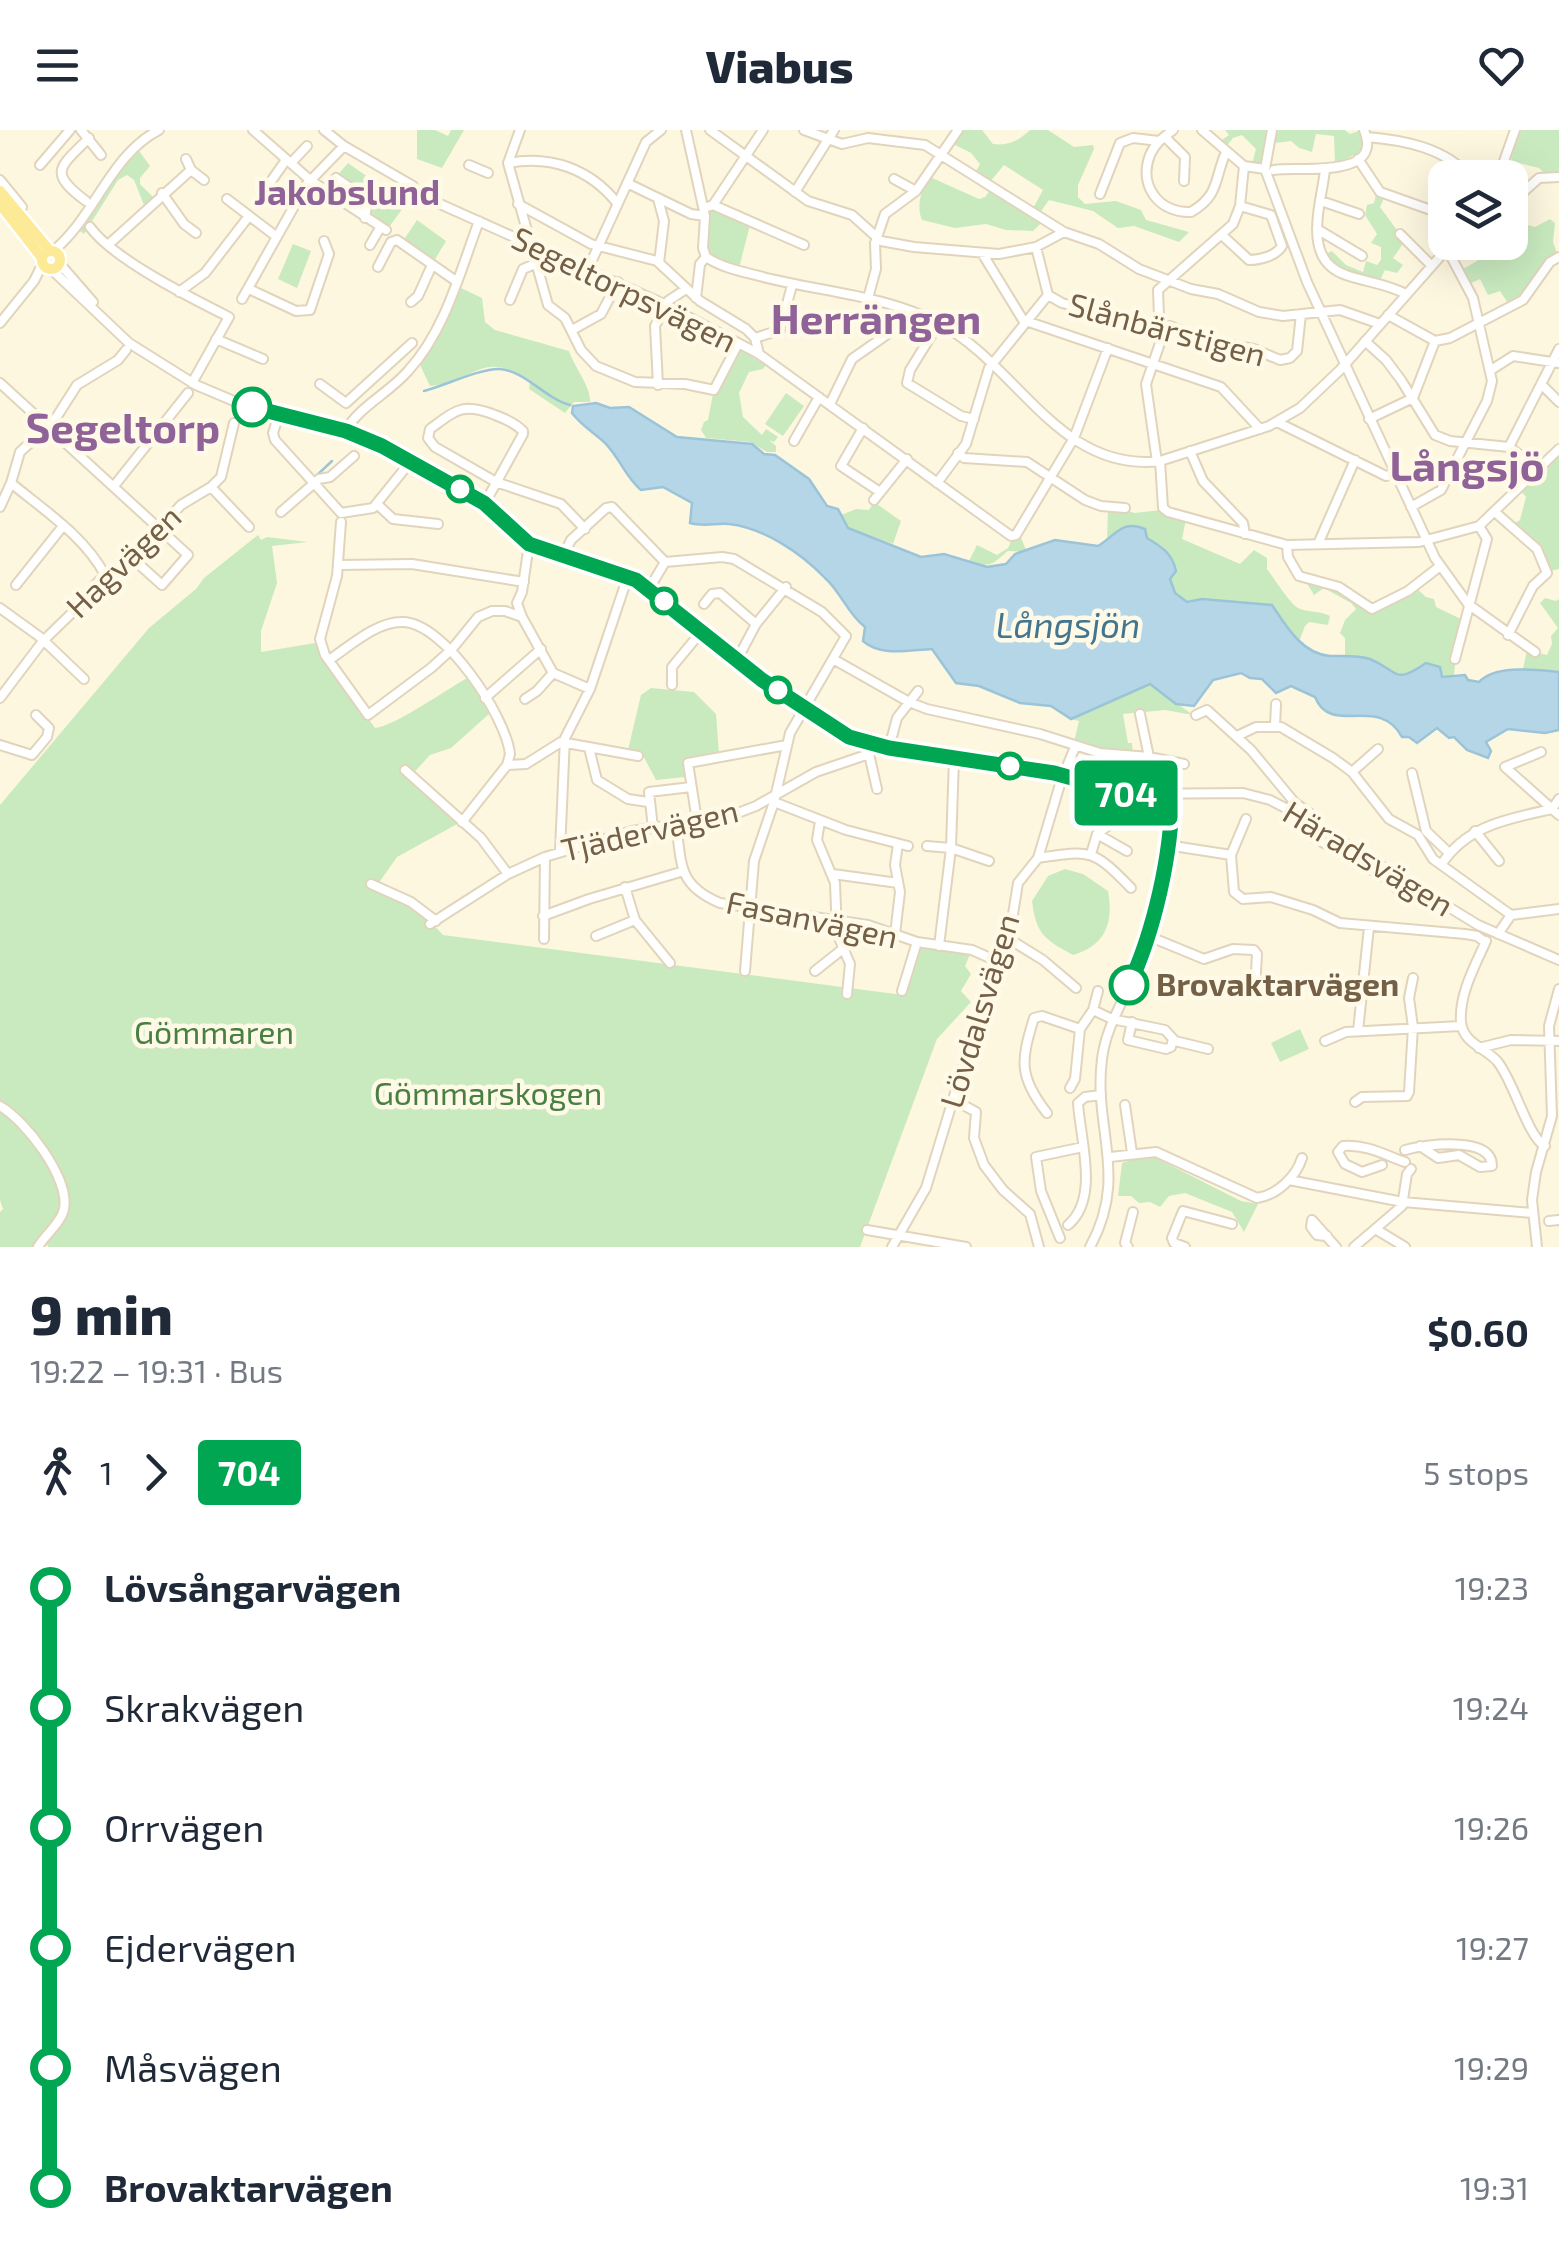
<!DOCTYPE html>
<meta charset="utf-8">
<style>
body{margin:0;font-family:"Exo 2",sans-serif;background:#f6f6f7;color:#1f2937;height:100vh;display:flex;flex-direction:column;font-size:38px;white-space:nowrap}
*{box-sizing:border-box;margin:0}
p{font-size:32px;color:#747a83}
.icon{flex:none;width:55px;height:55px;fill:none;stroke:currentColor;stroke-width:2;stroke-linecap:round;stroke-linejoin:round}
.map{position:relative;height:1117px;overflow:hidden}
.panel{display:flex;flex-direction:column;background:#fff;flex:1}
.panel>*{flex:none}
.badge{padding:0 20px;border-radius:8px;font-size:35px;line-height:65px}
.fabs{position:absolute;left:1428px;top:30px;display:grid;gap:20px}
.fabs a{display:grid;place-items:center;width:100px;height:100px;border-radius:20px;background:#fff;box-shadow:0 10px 40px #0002;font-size:50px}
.map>.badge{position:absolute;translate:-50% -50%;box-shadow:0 0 0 5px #fff}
.legs{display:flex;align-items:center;gap:15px;height:110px;padding:0 30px;font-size:32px}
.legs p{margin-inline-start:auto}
.summary{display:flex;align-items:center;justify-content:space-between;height:170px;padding:0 30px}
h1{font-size:55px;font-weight:800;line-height:75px}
ul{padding:0 30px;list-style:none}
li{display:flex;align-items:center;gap:35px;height:120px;font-size:38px}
li i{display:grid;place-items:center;width:15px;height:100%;margin:0 12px;background:currentColor}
li i::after{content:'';width:25px;height:25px;margin:-12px;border:8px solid;border-radius:50%;background:#fff}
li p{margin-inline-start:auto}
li:first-child i{background:linear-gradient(#0000 50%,currentColor 0)}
li:last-child i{background:linear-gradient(currentColor 50%,#0000 0)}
header{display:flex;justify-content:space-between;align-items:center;height:130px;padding:0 30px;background:#fff;font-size:45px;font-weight:800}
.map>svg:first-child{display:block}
.green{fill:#c9eabf}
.water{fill:#b5d6e6;stroke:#9bc4d8;stroke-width:2.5}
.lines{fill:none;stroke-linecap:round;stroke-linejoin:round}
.stream{stroke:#9bc4d8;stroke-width:2.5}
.minor-casing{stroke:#e1d4bc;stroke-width:12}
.major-casing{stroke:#fff;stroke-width:15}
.minor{stroke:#fff;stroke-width:8}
.major{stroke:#fdea96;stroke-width:10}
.line-1-casing{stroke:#fff;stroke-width:22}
.line-1{stroke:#00a651;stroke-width:15}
.stop-1-dot{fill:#fff;stroke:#00a651;stroke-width:5}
.labels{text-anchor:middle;stroke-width:9;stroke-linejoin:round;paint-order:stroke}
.street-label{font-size:32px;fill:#745f47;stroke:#fffae7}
.stop-label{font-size:32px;font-weight:bold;fill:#745f47;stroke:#fffae7;text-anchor:start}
.park-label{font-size:32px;fill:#488041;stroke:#fffae7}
.neighbourhood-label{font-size:35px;font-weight:bold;fill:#8f6298;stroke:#fffae7}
.water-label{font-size:35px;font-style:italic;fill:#43758f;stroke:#fffae7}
.district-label{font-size:42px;font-weight:bold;fill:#8f6298;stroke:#fffae7}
</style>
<header><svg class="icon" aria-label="menu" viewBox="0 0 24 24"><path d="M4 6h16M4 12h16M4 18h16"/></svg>Viabus<svg class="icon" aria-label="heart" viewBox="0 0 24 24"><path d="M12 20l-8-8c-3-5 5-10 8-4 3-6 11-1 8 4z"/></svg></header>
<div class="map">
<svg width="1559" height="1117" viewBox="0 0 1559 1117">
<rect width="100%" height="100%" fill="#fdf7e0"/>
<path class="green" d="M417,0H435L448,6L451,0H464L442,38L417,29Z
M964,0H982L993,14C1009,16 1018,11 1030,0H1048L1074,17L1093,15L1094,19L1078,55V67L1085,74L1116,71L1141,80L1146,90L1189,102L1179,112L1134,96L1118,98L1093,81L1049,70L1039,84L1032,80L1043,60L1004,35L989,53L974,45L980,34L971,23L949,12Z
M1225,0H1266L1262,32L1252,34L1256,19L1242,5L1233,8L1225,18L1219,12L1229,5Z
M1278,0H1345L1350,4L1361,0L1363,21L1335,34L1334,6L1316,4L1312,22L1299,18L1291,11L1275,13Z
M1519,0H1559V43L1543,42L1539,38L1511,31Z
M137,18L150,36L140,48V54L154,68L144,75L134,50L127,45L118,50L84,104L80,101L88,89L85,86Z
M348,33L406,74L389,97L371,87L370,69L337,46Z
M930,47L979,69L985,67L991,59L1043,91L1033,101L1006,100L986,94L955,98L922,90C916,76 921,59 930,47Z
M1377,60L1385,66L1380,77L1405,111L1393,128L1403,135L1397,143L1385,140L1379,152L1337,140L1324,125L1332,121L1346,135L1363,142L1366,131L1377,135L1381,130V117L1371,113L1377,104L1365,85L1367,75L1374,73Z
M716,79L750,95L739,138L711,127L708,120V82Z
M1550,89L1555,93L1553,112L1557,123C1534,140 1537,159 1508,173L1500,161L1488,165L1480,149L1469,154L1463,139L1477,131L1478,119L1488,113L1510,112V103L1528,95L1535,97Z
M417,90L446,111L434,131L403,111Z
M293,114L311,121L297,158L278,149Z
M461,158L482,168L485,192L495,200L569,221C574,237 591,256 590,272H574L565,283L529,259L530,251C482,218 475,252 430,256L420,235L436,212Z
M738,219L766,235L763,239L749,242L739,263L743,287L762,305L766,299L778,307L774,312L769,310L776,316V322H767L750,312L706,308L701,300L704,292L708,290L713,264Z
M786,263L804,276L783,306L765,294Z
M1559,321V439L1549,441L1538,417L1512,395L1520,390L1526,367L1520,360Z
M874,372L901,391L893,414L848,398L841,385L856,379L869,380Z
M1117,378L1135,383L1161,380L1186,389L1182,409L1240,434L1254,420L1267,428V439C1274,448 1290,474 1298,478C1308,483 1319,480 1330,486L1328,495L1309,492L1305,496L1299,512L1272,475L1202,469L1187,472L1175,463L1170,449L1176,441C1169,405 1138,408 1107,409L1108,379Z
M258,405L261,410L267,407L308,412L272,416L277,453L261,501V522L315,513L375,598C395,596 447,559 469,547L489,584L451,618L430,625L409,648L459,693L397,727L378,754L372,757L421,781L443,805L903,865L918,816L971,822L965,836L971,844L961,861L971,872L937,909L860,1117H48L47,1112L43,1117H0V1082L3,1079L0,1070V675L149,498L196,459L204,448Z
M1021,408L1027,422L1008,421C992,434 991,439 969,431L977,415L997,425L1008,418L1012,409Z
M1303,447L1339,457L1367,479L1415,457L1426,467L1434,469L1436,477L1461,489L1452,527L1455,534L1454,546L1442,547L1422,535C1404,555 1390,538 1371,530C1363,527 1353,527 1345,526V508L1340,503L1345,490L1356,479L1351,473L1324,458L1314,465Z
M1545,468L1556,471L1559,469V541L1523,539L1527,520L1547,525L1552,514L1551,506L1558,498L1540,473Z
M1150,554L1193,585L1165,580L1123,584L1128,613H1132L1133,625L1073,616L1079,591L1071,589Z
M651,558L694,562L716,584L719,623L683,630L685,647L656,650L640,620H628L641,565Z
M1065,739L1083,744L1108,761C1114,793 1105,816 1073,825C1044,809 1036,804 1032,771L1048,746Z
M1300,899L1309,919L1280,932L1271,913Z
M1141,1027L1156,1028L1241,1071L1258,1074L1244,1102L1232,1082L1185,1063L1169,1066L1160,1077L1150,1072L1139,1073L1131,1066H1118L1122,1033Z"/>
<path class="water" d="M596,273L610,278L629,277L677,307L752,314L764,324L775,325L809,349L827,376L838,379L848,398L921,427L944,424L987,437L1006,434L1015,424L1055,410L1098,416C1115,406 1122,389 1145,399L1147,408C1162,417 1172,423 1176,441L1170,449L1175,463L1187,472L1202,469L1272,475C1286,496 1302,524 1330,526C1342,526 1359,525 1370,529C1400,542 1394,555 1426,533L1440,537L1442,547L1465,545L1468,550L1479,552C1496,534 1536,540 1559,542V600L1545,603L1508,599L1486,612L1491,621L1488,628L1467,620L1454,607L1449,608L1437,598L1417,613L1409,607H1402C1379,564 1331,607 1315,567L1291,556L1276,563L1262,549L1250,548L1241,543L1213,550L1194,576L1176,574L1150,554L1071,589L1051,576L1020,573L979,556L956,553L932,519C909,520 881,527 863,511L865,497C847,483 841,462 825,448C801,423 764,398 729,394C715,393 704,397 690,393L692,373L663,357L641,360C625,347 619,326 604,312C593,302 582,296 572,283L573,276Z"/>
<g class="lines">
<path class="stream" d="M424,261C444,256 481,238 500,239C525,241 546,269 570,275
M315,347L332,331
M281,377L308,353"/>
<defs>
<path id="minor" d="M81,0L101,25
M253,0L310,50L386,100
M324,0L344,16L413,56
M520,0L508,33L548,175L565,188L581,220L596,236L635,252L685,254L714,260L738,214
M686,0L705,86L703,118L706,127L700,134L696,168
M710,0L808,71L852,85L881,111L914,117L999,124L1036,117L1064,102
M804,0L842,14L868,8L925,15L1064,102L1099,114L1139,139L1191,159L1218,164L1259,182L1283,186L1340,180L1380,194
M1173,0C1164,7 1155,13 1150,25C1138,56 1159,83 1191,82C1220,65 1214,49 1226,22
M1202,0L1244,36L1265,39
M1272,0L1265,39L1307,152L1435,428L1468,474L1535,522
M1165,7L1185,27L1184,51
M1367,7C1404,10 1446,18 1471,48
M186,29L191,40L204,50
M1358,29L1380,62L1445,85
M291,33L307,16
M508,33C551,25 590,39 617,73
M40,35L70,0
M469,35L488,43
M1274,40C1297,36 1385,50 1364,0
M1325,40C1321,75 1301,130 1346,145C1366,152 1388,154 1406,164
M1498,48L1515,0
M894,49L916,61
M0,50L22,77
M627,53L691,84L705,86
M267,57L286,30
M324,60L336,48L368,70L365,88
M795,62L834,0
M162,63L184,94L196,103
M1100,64L1120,13L1133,8L1159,11
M427,65L431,70L664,174L759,224L1011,406L1016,405L1074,308L1108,218
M227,69L277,107
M658,69L664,91L659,133
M86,71C47,42 60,37 89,8
M1321,71L1359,84
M518,74L591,114L657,131L700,171L746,199L755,208L759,224
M1510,74L1539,48L1559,47
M713,75L804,115
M704,78L713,75L763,0
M90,97C113,129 193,169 229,187L192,253
M1317,99L1362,126
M1400,104L1431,135
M1223,106L1249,130C1260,130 1276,126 1282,116L1271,85L1240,76
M109,114L191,40
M370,115L380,98
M1036,117L1048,165L1062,173L1133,192L1170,196L1203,210L1254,219L1280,230L1290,228L1297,221L1301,184
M53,121C95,87 110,25 159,0
M982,123L1023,190L1221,257L1260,299
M706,127C722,138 744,142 763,147C822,162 886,165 940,194C1017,234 1059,343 1160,331L1269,296L1300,278L1340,240L1453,112
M60,134L93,172
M378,137L391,112L397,110L456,151
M51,139L129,213L196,255L241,274L345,301L382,316L485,373L529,414L636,450L762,550L849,607L889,618L1054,643L1129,664L1243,663L1270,670L1297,684L1478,795L1559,830
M588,139L646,12L661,0
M249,159L296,181L310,180L329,124L324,111
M179,162L205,143L249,86
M868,168L876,139L875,113L885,84L916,61L958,0
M242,169L306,55L344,16
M510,170L523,139L535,134
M411,172L418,166L432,135
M1388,185L1435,211L1450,208L1523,170L1550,132L1559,127
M0,193L34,151L43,133
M939,193L910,240L907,253L961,286L974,289
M572,200L601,184L618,152
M755,208L780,200L792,155
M216,209L263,229
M1365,211L1386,230L1401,250L1435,305L1450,311L1509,317L1538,338
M1491,240L1513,226L1559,233
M0,253L188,425L162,455L132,428
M320,254L346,273L412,213
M1541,254L1559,272
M658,255L655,196L668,171L686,159
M830,274L852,229L899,196L908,181
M279,284L273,303L275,310L341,383L373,378L411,331
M1369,289L1413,268L1435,211
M1277,292L1386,346L1395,344
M863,298L841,336L880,362
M345,301C361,275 389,263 408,241C445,201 460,142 479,91
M794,311L819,267
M1509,317L1559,219
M1190,321L1203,351L1243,393L1245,404
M958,323L964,328L1027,332L1085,370L1101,376L1125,378
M1160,331L1163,378L1168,382L1287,415L1419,412L1479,396L1559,319
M1157,332L1146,254L1160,213L1158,160L1233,94L1240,76L1244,36
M11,353C45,381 84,406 105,445
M937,353L966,314L989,238L1048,165
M114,356L188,263
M211,357L249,397
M874,370L907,329
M485,373L523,304V301C515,293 506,289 495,285C463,272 456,280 430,299L428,308L435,317L496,352L561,374L585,399
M377,374L393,389L438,394
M0,377L11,353L20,322L54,291L77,255L118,230L126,220
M1411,377L1441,360L1487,271L1492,251L1473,168L1447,119
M281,382L319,349L330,347L354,326
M1496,383L1537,419L1547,443L1533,456L1508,505
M341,392L337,446L320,509L325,525L368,585L431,538L452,519L478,487L492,481H505L522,487L553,543L590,559
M1318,414L1355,330
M1287,415L1288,427L1299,446L1339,457L1372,479L1408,461L1439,437
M563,426L571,410L606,378L612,377L665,432L722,427L734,429L822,482L846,506L790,603L774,672L754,731L745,841
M339,435L412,434L524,452
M16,455L63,396
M649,459L665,432
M704,474L712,464L720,463L756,494
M0,478L40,507L84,549
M522,487L517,473L522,462L529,414
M833,529L909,572L927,579L1040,604L1100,623L1149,627L1184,634
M1455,529L1487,409L1479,396
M329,530C350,516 377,491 403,492C445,493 506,587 510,624L507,635L462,692
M737,530L756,494L786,457
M672,555V537L701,502
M0,568L43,511L78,477L94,456L105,445L123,437L181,375L211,357L221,347L234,293
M485,568L541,519
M525,569L537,561L553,543
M1140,584L1149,627
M1196,585L1207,580L1251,620L1295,673L1315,687
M1275,596L1276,574
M1237,606L1256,597H1281L1333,628L1352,642L1389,689L1418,705L1433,729L1511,785
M0,615L32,625L47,607L49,598L36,585
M589,618L597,650L628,669L648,672
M889,618L897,588L918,561
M1541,622L1505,637L1559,685
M507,635L526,634L561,612L638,626
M405,640L481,708L508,744
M1352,642L1378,619
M1412,643L1426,701L1449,723
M774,672L846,700L908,716
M697,691L688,633L787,615
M820,691L817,710L835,753L837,803L850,834L847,864
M676,694C682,736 678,755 720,773L868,795L917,812L972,820L999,832
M653,698L649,662L691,657
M1475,701L1499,731
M1097,704L1127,721
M1315,708L1388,749L1400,762H1404
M1167,715L1231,725L1234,762L1243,769L1271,767L1313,780L1340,793L1465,804L1477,806L1485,812
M927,716L951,718L989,731
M560,721L565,608L590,559L628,446
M1091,724L1097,704L1117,689
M1231,725L1246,689
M1038,728C1091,720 1093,719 1131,758
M1441,735C1467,695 1508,689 1552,679L1559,669
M833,744L898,753
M371,754L411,772L436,791
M625,757L635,790L670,833
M543,786L589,769L684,741
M430,794L508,744L545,727L632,701L730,686L756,676L816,642L869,624L877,659
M895,804L900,762L895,735L898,714
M1498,804L1511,785L1559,779
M596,806L635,790
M1148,806L1204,829L1233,819L1254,820L1257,824L1255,859
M544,809L545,727
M1009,809L1043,830L1076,858
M1486,811C1475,836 1459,864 1461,892C1463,913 1484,917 1497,931C1514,951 1528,1008 1545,1016
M939,816L951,718L954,628
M815,841L844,818
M902,861L917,812
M1093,880L1112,889L1165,900L1175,911L1208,919
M1132,892L1128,910L1166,919L1171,917L1173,909
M1358,901L1369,797
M1325,911L1346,902L1461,896
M1479,918L1511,910L1559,911
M1070,958L1075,949L1080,899L1093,880L1098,861
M954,970L976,982L974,1008L984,1035L1003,1060L1030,1084L1039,1117
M1355,972L1362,967L1407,966L1409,962L1413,897L1409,868L1413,848
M1125,975L1132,1023
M0,976C25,990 70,1048 64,1079C61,1093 45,1105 38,1117
M1047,983C1018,946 1021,930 1034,888L1042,886L1080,899
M1405,1020C1425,1015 1492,1005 1492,1036L1480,1037L1459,1025L1438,1028L1420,1016
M1110,1027L1156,1022L1257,1068C1277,1065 1296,1047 1302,1028
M1382,1035L1362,1042L1345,1034L1338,1022L1343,1016C1366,1014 1385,1025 1405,1032
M1289,1050L1403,1072L1532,1083
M1549,1091L1559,1090
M1068,1095C1100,1068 1080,1009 1078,973L1085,967L1101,965
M867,1100L966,1117
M1377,1100L1405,1117
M1327,1106L1317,1105L1311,1097L1312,1090L1336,1117
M1060,1108L1041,1061L1036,1027L1083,1017
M892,1117L926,1058L985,865L1009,809L1018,753L1038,728L1061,651L1075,617
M1090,1117C1129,1046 1093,999 1102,929C1106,895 1126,868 1138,836C1157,787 1172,716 1172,663
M1128,1117L1125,1113L1133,1082
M1185,1117L1174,1113L1172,1108L1183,1081L1232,1094
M1354,1117L1402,1076L1407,1044L1411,1039
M1537,1117L1532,1070L1536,1042L1552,986L1549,896L1559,859"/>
<path id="major" d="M0,61L50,121
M0,74L42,128
M42 130a9 9 0 1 1 18 0a9 9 0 1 1-18 0Z"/>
</defs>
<use href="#minor" class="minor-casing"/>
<use href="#major" class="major-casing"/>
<use href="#minor" class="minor"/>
<use href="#major" class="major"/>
</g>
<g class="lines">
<defs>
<path id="line-1" d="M252,277L346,301L382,316L484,373L529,414L636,450L762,550L849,607L889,618L1054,643L1129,664H1172C1172,723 1154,802 1129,855"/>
</defs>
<use href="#line-1" class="line-1-casing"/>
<use href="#line-1" class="line-1"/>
</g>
<g class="stop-1-dot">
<circle cx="252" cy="277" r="18"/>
<circle cx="460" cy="359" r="12"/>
<circle cx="664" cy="471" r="12"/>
<circle cx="778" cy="560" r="12"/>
<circle cx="1010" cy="636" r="12"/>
<circle cx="1129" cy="855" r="18"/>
</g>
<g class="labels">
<g class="street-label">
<text transform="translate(624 160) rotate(26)" y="11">Segeltorpsvägen</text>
<text transform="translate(1167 200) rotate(15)" y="11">Slånbärstigen</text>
<text transform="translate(124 432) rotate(-44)" y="11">Hagvägen</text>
<text transform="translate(650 701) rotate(-13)" y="11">Tjädervägen</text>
<text transform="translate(1368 729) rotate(31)" y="11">Häradsvägen</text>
<text transform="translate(812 790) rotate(12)" y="11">Fasanvägen</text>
<text transform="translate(980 881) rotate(-73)" y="11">Lövdalsvägen</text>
</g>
<g class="stop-label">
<text x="1156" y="866">Brovaktarvägen</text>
</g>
<g class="park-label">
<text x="214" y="914">Gömmaren</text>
<text x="488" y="975">Gömmarskogen</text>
</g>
<g class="neighbourhood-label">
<text x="347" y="75">Jakobslund</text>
</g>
<g class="water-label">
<text x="1068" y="508">Långsjön</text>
</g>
<g class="district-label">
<text x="876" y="204">Herrängen</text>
<text x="123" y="313">Segeltorp</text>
<text x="1467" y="351">Långsjö</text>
</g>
</g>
</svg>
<div class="fabs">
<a><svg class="icon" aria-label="layers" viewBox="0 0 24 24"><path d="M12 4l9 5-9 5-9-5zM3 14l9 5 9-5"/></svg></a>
</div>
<b class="badge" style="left:1126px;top:663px;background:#00a651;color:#fff">704</b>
</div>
<section class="panel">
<div class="summary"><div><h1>9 min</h1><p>19:22 – 19:31 · Bus</p></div><b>$0.60</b></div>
<div class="legs"><svg class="icon" aria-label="walk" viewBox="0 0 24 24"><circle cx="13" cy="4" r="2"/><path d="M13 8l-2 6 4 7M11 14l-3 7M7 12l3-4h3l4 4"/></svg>1<svg class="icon" aria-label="forward" viewBox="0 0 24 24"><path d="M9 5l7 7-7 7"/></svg><b class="badge" style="background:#00a651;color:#fff">704</b><p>5 stops</p></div>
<ul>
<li><i style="color:#00a651"></i><b>Lövsångarvägen</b><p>19:23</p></li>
<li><i style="color:#00a651"></i><span>Skrakvägen</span><p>19:24</p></li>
<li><i style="color:#00a651"></i><span>Orrvägen</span><p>19:26</p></li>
<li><i style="color:#00a651"></i><span>Ejdervägen</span><p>19:27</p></li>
<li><i style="color:#00a651"></i><span>Måsvägen</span><p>19:29</p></li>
<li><i style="color:#00a651"></i><b>Brovaktarvägen</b><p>19:31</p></li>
</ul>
</section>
